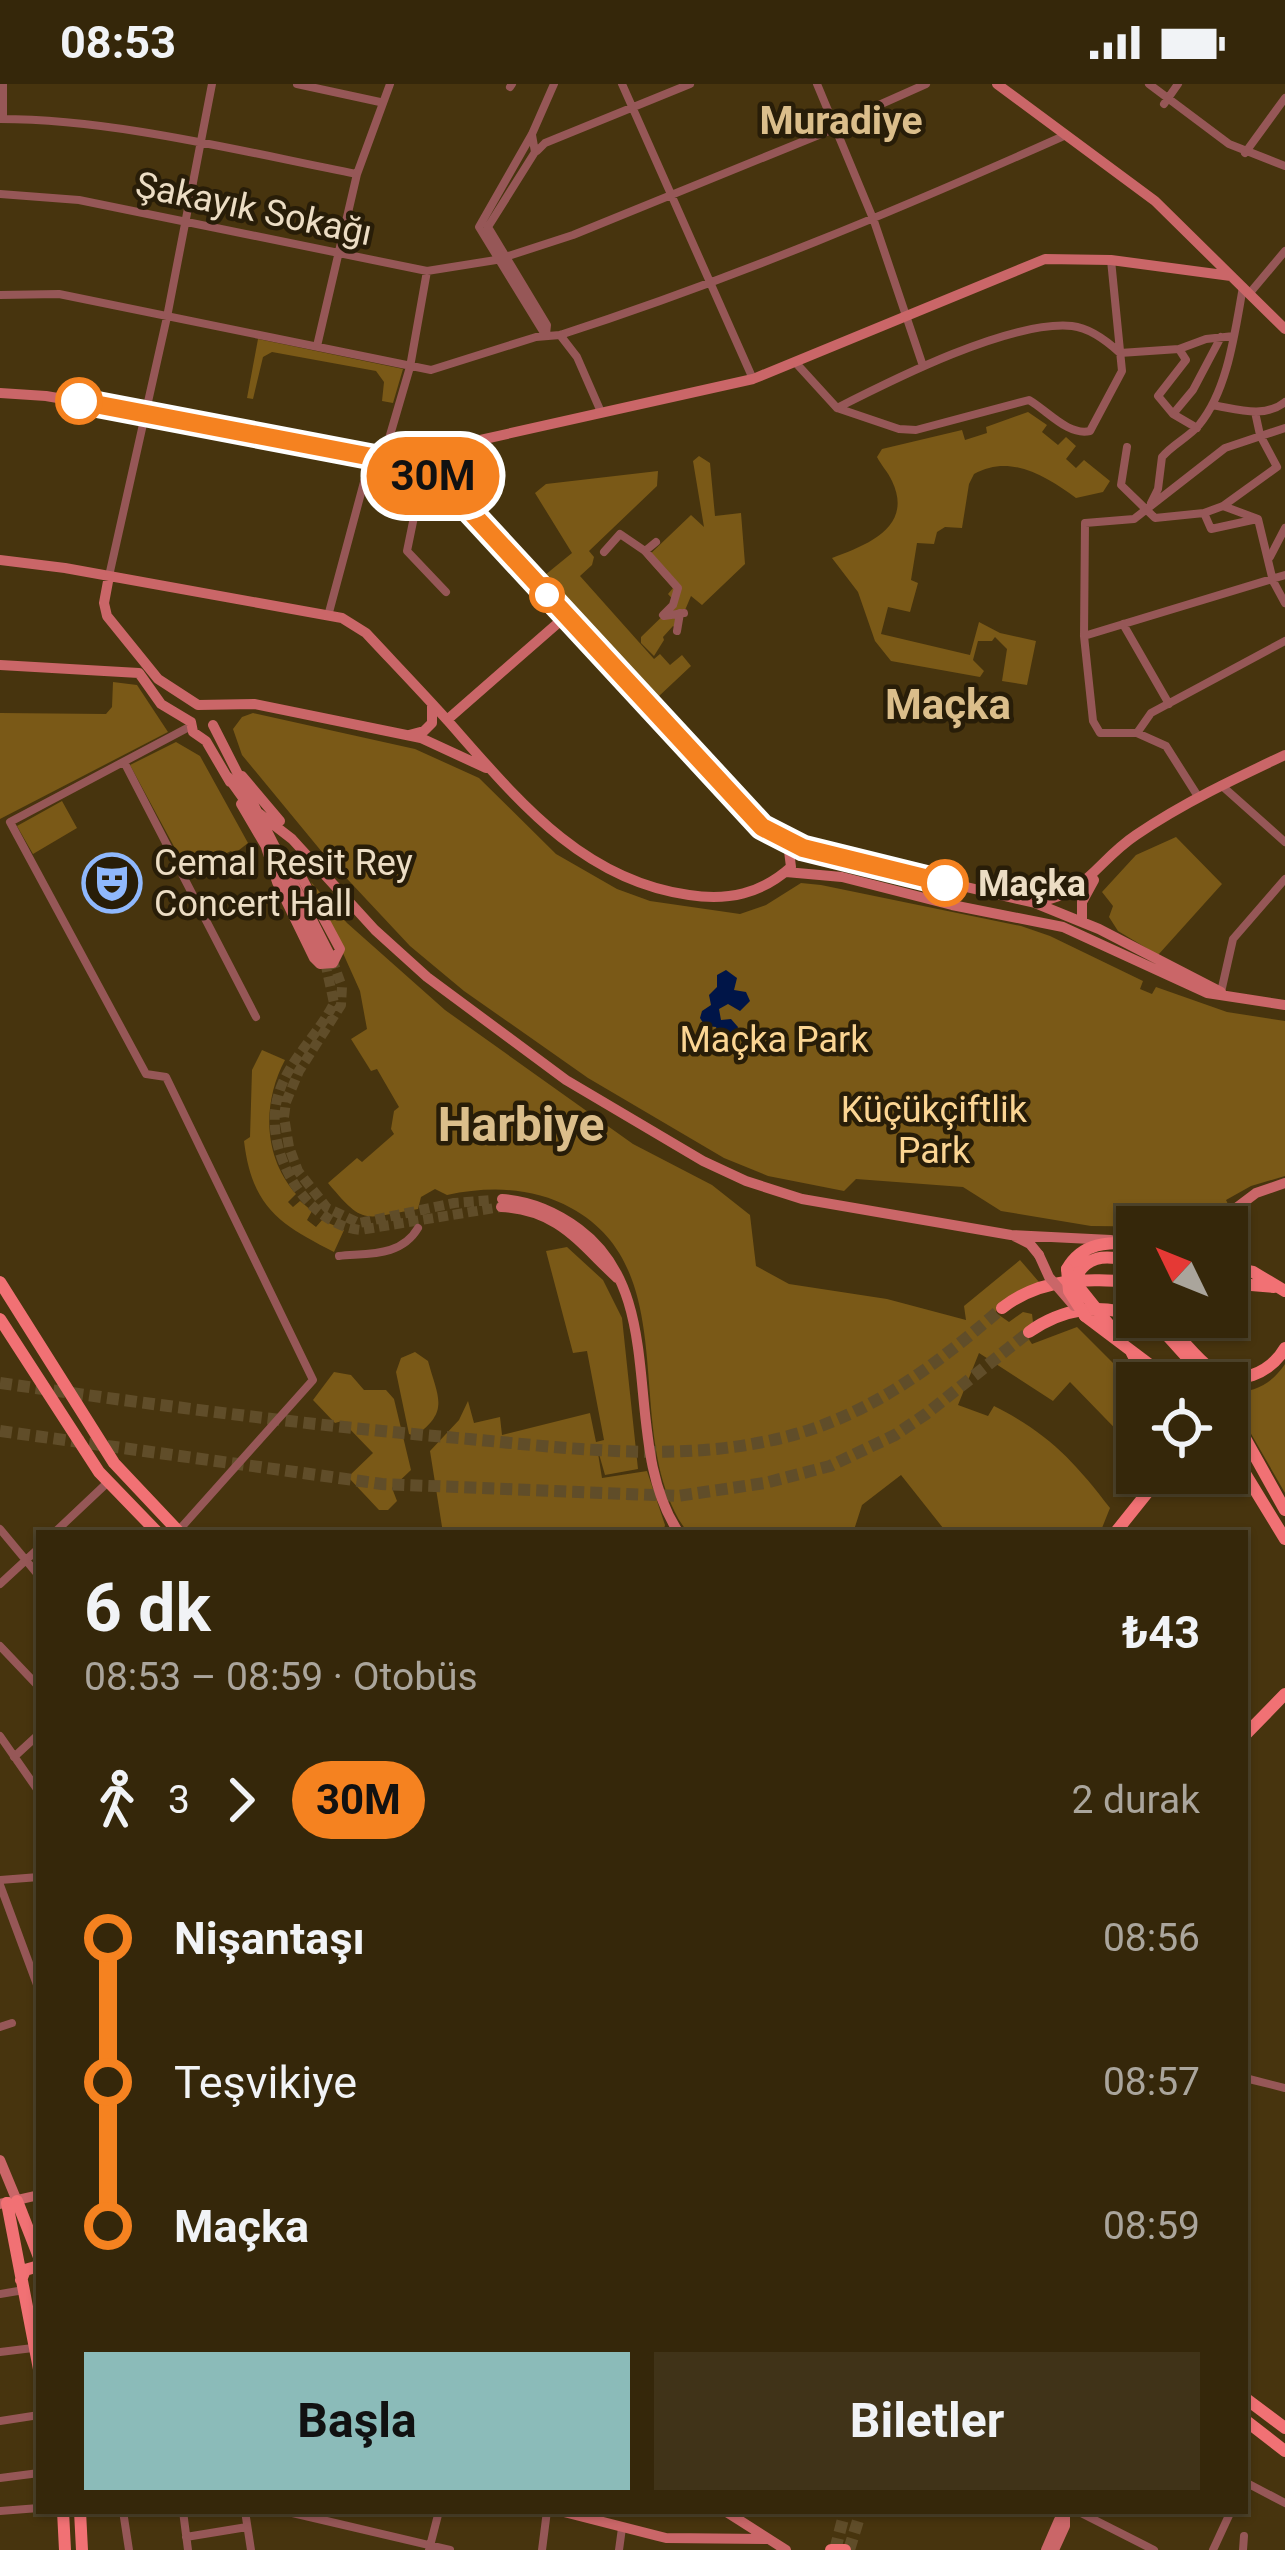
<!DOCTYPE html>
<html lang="tr">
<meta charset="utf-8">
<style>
body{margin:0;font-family:Roboto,sans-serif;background:#403318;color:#f1f3f6;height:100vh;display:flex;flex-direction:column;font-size:45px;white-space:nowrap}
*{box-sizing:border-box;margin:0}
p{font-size:39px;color:#aaa59c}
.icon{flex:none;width:66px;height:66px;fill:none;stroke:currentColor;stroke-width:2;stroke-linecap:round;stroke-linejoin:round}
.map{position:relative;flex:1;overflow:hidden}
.panel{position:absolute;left:36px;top:1446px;width:1212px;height:984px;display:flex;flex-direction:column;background:#35270a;border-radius:0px;box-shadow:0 3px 9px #0004,0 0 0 3px #4f442b}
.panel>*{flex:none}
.badge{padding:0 24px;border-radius:39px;font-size:42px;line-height:78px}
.needle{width:78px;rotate:313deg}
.buttons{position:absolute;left:1116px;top:1122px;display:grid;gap:24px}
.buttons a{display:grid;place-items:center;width:132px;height:132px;border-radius:0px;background:#35270a;box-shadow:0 3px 9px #0004,0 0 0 3px #4f442b;font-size:60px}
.map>.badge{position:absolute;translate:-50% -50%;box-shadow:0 0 0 6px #fff}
.legs{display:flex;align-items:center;gap:18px;height:132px;padding:0 48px;font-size:39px}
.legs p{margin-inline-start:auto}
.overview{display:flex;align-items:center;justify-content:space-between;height:204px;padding:0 48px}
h1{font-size:66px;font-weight:700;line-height:90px}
.primary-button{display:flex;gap:24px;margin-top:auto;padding:24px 48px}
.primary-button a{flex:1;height:138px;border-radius:0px;background:#8bbbb9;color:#111;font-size:48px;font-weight:700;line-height:138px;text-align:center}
.primary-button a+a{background:#403318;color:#f1f3f6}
ul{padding:0 48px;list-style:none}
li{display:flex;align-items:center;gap:42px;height:144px;font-size:45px}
li i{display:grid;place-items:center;width:18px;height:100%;margin:0 15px;background:currentColor}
li i::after{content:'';width:30px;height:30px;margin:-15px;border:9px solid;border-radius:50%;background:#35270a}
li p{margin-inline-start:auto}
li:first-child i{background:linear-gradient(#0000 50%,currentColor 0)}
li:last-child i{background:linear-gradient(currentColor 50%,#0000 0)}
.status{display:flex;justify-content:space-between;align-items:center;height:84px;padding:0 60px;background:#35270a;direction:ltr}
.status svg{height:33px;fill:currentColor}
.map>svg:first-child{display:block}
.green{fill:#7a5917}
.water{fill:#001548}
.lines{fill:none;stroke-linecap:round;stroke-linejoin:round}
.secondary-tunnel{stroke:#604d29;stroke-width:10;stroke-dasharray:10 5;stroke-linecap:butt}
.primary-tunnel{stroke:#604d29;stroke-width:12;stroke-dasharray:12 6;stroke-linecap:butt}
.street{stroke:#965757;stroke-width:8}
.secondary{stroke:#ca6668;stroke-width:10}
.primary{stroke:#f17174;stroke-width:12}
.secondary-bridge{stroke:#ca6668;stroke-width:10}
.primary-bridge{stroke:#f17174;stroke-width:12}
.line-1-casing{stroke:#fff;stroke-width:27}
.line-1{stroke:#f58220;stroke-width:18}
.stop-1-dot{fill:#fff;stroke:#f58220;stroke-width:6}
.labels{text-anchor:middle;stroke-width:9;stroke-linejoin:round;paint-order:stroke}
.street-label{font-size:36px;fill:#ecddc4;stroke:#281d08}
.poi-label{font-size:36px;fill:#ecddc4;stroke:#281d08;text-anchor:start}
.stop-label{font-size:36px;font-weight:bold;fill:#ecddc4;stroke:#281d08;text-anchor:start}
.park-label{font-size:36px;fill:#fbd593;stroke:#281d08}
.neighbourhood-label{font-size:39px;font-weight:bold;fill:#dbbe8b;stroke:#281d08}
.quarter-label{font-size:42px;font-weight:bold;fill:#dbbe8b;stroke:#281d08}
.district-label{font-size:48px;font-weight:bold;fill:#dbbe8b;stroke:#281d08}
</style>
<div class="status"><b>08:53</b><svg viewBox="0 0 49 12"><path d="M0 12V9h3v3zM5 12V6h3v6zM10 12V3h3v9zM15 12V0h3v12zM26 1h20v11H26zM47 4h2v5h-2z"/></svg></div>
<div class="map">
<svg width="1285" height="2466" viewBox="0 0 1285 2466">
<rect width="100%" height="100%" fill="#47340e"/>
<path class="green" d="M258,255L403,285L393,319L382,317L384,298L376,287L272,268L263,273L253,315L247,314Z
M1028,328L1047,341L1042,348L1058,361L1066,353L1076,362L1066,375L1076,384L1084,376L1110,397L1103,408L1076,414C1047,393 1011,369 974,390L969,400L962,444L945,443L937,448L934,460L917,459L911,496L918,499L910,528L888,523L881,550L970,571L979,538L1000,549L1036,557L1027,601L1002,597L1007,565L995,553L992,557H978L973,576L984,587L980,593L891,577L875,557L858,508L832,474C867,461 914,443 892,397C888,388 881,381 877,373L882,365L962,346L965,356L987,349L986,343Z
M699,372L710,379L715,432L741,429L745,480L702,521L691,512L677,545L673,542L663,553L664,556L654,572L641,559V553L676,519L668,510L673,504L646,474L691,431L704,443L693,377Z
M658,387L657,402L589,467L594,473L592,481L580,492L654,575L660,570L670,581L682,571L691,582L658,613L545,491L572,469L535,409L546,400Z
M113,598L137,601L168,648L0,735V629L106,630L112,623Z
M253,629L415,665L479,694L556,770L617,805L650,817L740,830L766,821L801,799L821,801L1021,842L1050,852L1143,897L1140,905L1152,910L1156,903L1227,928L1285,937V1092L1251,1102L1226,1116L1229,1122L1191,1143L1091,1142L1001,1127L963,1103L856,1095L844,1107L768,1092L724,1074L588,994L464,907L410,862L322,768L242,671L233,645L242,633Z
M176,658L200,672L248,759L234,770L231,767L210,777L206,770L184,781L130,681Z
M62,717L77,744L33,770L17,742Z
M1176,753L1222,800L1158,871L1118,847L1109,833L1113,822L1102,808L1136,771Z
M311,798L347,839L445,926L633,1060L712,1101L750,1131L756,1182L789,1200L887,1215L966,1236L964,1222L1020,1176L1039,1198L997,1222L996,1229L1009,1238L1023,1228L1032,1230L1033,1238L1024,1248L1032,1260L1077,1243L1137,1303V1367L1070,1298L1053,1317L979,1269L958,1321L988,1332L994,1322C1048,1349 1074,1377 1110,1424L1100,1449H947L901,1391L862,1421L853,1449H688C617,1354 689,1188 571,1124C533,1103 490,1102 447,1111L435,1105L421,1113L418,1125C363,1134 365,1143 328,1099L357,1074L362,1078L394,1050L391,1045L394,1027L399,1023L377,985L371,987L351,955L367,945L360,907Z
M262,966L285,976C262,1019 263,1073 296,1110L288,1118L293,1123L300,1117L312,1127L307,1136L316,1143L322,1136L344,1146L334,1168C282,1141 252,1125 244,1057L250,1053L252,986Z
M567,1163L603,1196L622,1234L638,1385L605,1391L597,1363L602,1394L647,1387L665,1441L663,1449H443L430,1367L459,1336L468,1317L474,1339L500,1333L502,1351L590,1329L596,1358L604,1356L587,1267L573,1269L546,1167Z
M415,1268L428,1277C438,1314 450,1327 415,1352L409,1350L396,1288L401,1274Z
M1285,1280V1409L1227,1308C1253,1309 1270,1302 1285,1280Z
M334,1288L351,1291L364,1306H386L394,1315L411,1386L392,1404L397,1417L388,1426H379L348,1393L373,1369L342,1337L335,1339L313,1316Z"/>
<path class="water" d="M726,886L737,894L734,906L746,908L750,917L740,927L728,920L719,925L721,936L731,935L738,943L735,953L729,957L719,953L716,943L705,942L700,934L702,927L711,921L709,911L717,903V891Z"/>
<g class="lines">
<path class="secondary-tunnel" d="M332,875L342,903L341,921L299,987L286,1018L284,1033L289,1063L298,1087L327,1124L359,1139L454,1119L492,1116
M325,878L334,919C318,952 285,979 277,1016C264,1068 306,1140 360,1146L501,1123"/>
<path class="primary-tunnel" d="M0,1299C156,1321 312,1342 469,1355C578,1365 696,1381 803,1348C880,1324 942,1276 1002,1224
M0,1347L382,1400L678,1412L765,1399L830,1382L895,1351L926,1330L1029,1248
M835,2466L845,2427
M849,2466L861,2427"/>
<path class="street" d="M3,0V35
M297,0L380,18
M622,0L753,295
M817,0L874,137L923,282
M1149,0L1229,60L1285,82
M510,3L512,0
M1164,20L1178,0
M870,25L926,0
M0,35C115,35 244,68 357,90
M532,51L535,68L488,143L547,241L546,250
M537,67L545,59L690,0
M1245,69L1285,14
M0,110L79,116L427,187L496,176L573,151L836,44
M1249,210L1285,167
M0,211L59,210L431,286L536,253L560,251C733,195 900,125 1066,51
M544,249L479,143L532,50L554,0
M560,251L577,273L601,328
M317,262L357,90L390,0
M1179,265L1186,276L1158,312L1173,330L1197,344
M795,278L837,324L899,345L916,346L1029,316C1048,327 1068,352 1090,347L1122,287L1111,176
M1212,321C1237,325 1264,335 1285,318
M837,324C892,296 1010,236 1072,242C1090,244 1107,257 1120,269L1179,265L1206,255L1234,252
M1255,328L1260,351L1277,383
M1173,330L1193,306L1221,253
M1127,363L1121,401L1155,434L1204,429L1223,422L1277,383
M383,375L410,283L427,187
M423,389L407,467L446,508
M1151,419L1158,405L1162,373C1173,360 1189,353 1199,341C1228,306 1235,247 1243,203
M1223,422L1258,435L1273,497L1285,519
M1204,429L1211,445L1257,435
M645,467L678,504L673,521L663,531
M604,468L620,450L645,467L656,458
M1270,473L1285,444
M109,492L167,233L212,0
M328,532L371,372
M664,532L684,529
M1123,540L1169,620
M677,547L680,529
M1084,552L1285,491
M1137,649L1151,629L1285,557
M124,678L256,933
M1221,701L1285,758
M1199,714L1166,662L1137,649H1100L1093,637L1084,552L1085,439L1134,435L1225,364L1285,344
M1221,908L1233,855L1285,795
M339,1172C368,1169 401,1173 418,1144
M0,1445L39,1492
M179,1446L313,1296L166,993L146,990L10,738L191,642
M54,1449L107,1399
M0,1500L39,1464
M0,1562L39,1603
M0,1652L39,1708
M14,1673L39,1650
M0,1796L39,1793
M0,1801L39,1906
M0,1943L12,1939
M1245,1994L1285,2004
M0,2210L24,2206
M0,2268L33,2264
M0,2337L39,2331
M0,2394L39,2389
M1245,2398L1285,2419
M0,2427L39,2424
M123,2427L129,2466
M183,2427L188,2466
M245,2427L251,2466
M284,2427L450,2466
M1077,2427L1154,2466
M186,2453L247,2443
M429,2466L439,2427
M542,2466L547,2427
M619,2466L622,2444
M1213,2466L1231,2427
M1243,2466L1244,2452"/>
<path class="secondary" d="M997,0L1155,117L1285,245
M0,309L46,312L145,329L393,377L432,391L467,423L741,726L775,752L808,766L1035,819L1099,845L1221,908
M424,387L435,366L753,295L1045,175L1111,176L1231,192
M0,476L65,484L342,534L366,549C393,578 421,607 448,637C516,714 581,796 689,811C728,817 761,810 791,783L788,759
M109,492L104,519L107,532L158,595L198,621L254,620L421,654L486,684
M0,581L139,589L161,620L191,638
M447,636L566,532
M191,638L193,648L206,657L230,698
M213,641L332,875
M409,651L424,647L432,639V620
M242,692L280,737
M228,693L248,721L292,755L375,846L427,893L566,996L703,1077L746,1097L802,1115L1011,1151L1111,1156
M241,720L268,766
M265,760L277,798L314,874L320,880L333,879L340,865L295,781L276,764
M276,782L325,878
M786,788L842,793L952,821L1063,843L1207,909L1285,921
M1038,818C1089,808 1097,777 1136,751C1183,719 1234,695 1285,671
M1082,837V818L1094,796
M502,1115C530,1117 556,1128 579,1145C672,1214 618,1358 679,1449
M501,1123C559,1126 579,1159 617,1194
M1211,1143L1256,1109L1285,1099
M1227,1148L1243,1127
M1014,1152L1030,1160L1039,1171
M0,2076L17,2117
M0,2120L39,2111
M560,2427L666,2454L768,2455
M725,2427L786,2466
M1046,2466L1059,2436L1067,2427
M1054,2466L1065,2442V2432"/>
<path class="primary" d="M1227,1183L1253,1188L1285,1207
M1067,1185C1082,1158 1108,1158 1137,1159
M1079,1188C1093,1167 1116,1174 1137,1177
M0,1198L114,1379L180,1449
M1227,1199L1274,1203
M1002,1224C1043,1192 1087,1195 1137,1198
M1085,1232L1174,1299
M1138,1233L1165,1249L1210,1299
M1156,1233C1178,1247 1191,1270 1211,1285C1237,1305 1271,1288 1285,1264
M0,1235L99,1388L158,1449
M1029,1248C1061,1225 1100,1218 1137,1233
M1131,1267L1138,1281L1155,1299
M1227,1322L1285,1426
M1227,1360L1285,1455
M1115,1449L1163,1389
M1245,1651L1285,1610
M17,2117L39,2173
M7,2119L39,2285
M21,2196L25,2186L39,2182
M1245,2314L1285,2344
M1245,2336L1285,2367
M63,2427L65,2466
M80,2427L82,2466
M831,2466H845"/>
<path class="secondary-bridge" d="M1039,1171L1049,1193L1074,1222"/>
<path class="primary-bridge" d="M1067,1185L1069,1207L1085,1232
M1079,1188L1078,1202L1122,1257"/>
</g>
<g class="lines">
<defs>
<path id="line-1" d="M79,317L393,377L432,391L467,424L762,743L803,764L945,799"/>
</defs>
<use href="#line-1" class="line-1-casing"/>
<use href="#line-1" class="line-1"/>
</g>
<defs>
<symbol id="theatre-ring" viewBox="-11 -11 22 22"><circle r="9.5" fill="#281d08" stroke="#8fb8fd" stroke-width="1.5"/><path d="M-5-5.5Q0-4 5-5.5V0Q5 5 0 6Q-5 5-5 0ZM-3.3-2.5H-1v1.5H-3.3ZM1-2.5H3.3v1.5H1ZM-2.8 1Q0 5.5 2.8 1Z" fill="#8fb8fd"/></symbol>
</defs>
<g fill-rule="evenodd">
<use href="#theatre-ring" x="79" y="766" width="66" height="66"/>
</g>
<g class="stop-1-dot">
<circle cx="79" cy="317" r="21"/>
<circle cx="547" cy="511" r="15"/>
<circle cx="945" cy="799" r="21"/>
</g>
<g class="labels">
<g class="street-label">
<text transform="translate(254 124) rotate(12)" y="13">Şakayık Sokağı</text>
</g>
<g class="poi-label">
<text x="154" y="791">Cemal Resit Rey<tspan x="154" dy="41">Concert Hall</tspan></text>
</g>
<g class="stop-label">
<text x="978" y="812">Maçka</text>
</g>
<g class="park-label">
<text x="774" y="968">Maçka Park</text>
<text x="934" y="1038">Küçükçiftlik<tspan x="934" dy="41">Park</tspan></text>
</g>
<g class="neighbourhood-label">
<text x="841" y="50">Muradiye</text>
</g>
<g class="quarter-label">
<text x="948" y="635">Maçka</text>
</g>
<g class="district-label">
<text x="521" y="1057">Harbiye</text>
</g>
</g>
</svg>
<div class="buttons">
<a><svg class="needle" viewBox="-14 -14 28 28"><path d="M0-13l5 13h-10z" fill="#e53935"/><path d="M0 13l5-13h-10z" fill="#aaa59c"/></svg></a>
<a><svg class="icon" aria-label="locate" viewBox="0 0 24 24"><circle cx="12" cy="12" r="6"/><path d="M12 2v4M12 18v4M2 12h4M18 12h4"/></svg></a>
</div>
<b class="badge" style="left:433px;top:392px;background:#f58220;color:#111">30M</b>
<section class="panel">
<div class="overview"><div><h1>6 dk</h1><p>08:53 – 08:59 · Otobüs</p></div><b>₺43</b></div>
<div class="legs"><svg class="icon" aria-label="walk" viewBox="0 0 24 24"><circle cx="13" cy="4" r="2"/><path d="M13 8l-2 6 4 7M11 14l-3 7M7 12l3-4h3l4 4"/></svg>3<svg class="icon" aria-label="forward" viewBox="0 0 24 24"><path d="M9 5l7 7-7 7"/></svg><b class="badge" style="background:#f58220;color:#111">30M</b><p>2 durak</p></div>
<ul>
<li><i style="color:#f58220"></i><b>Nişantaşı</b><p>08:56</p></li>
<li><i style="color:#f58220"></i><span>Teşvikiye</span><p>08:57</p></li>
<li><i style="color:#f58220"></i><b>Maçka</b><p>08:59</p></li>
</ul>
<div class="primary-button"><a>Başla</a><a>Biletler</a></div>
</section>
</div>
